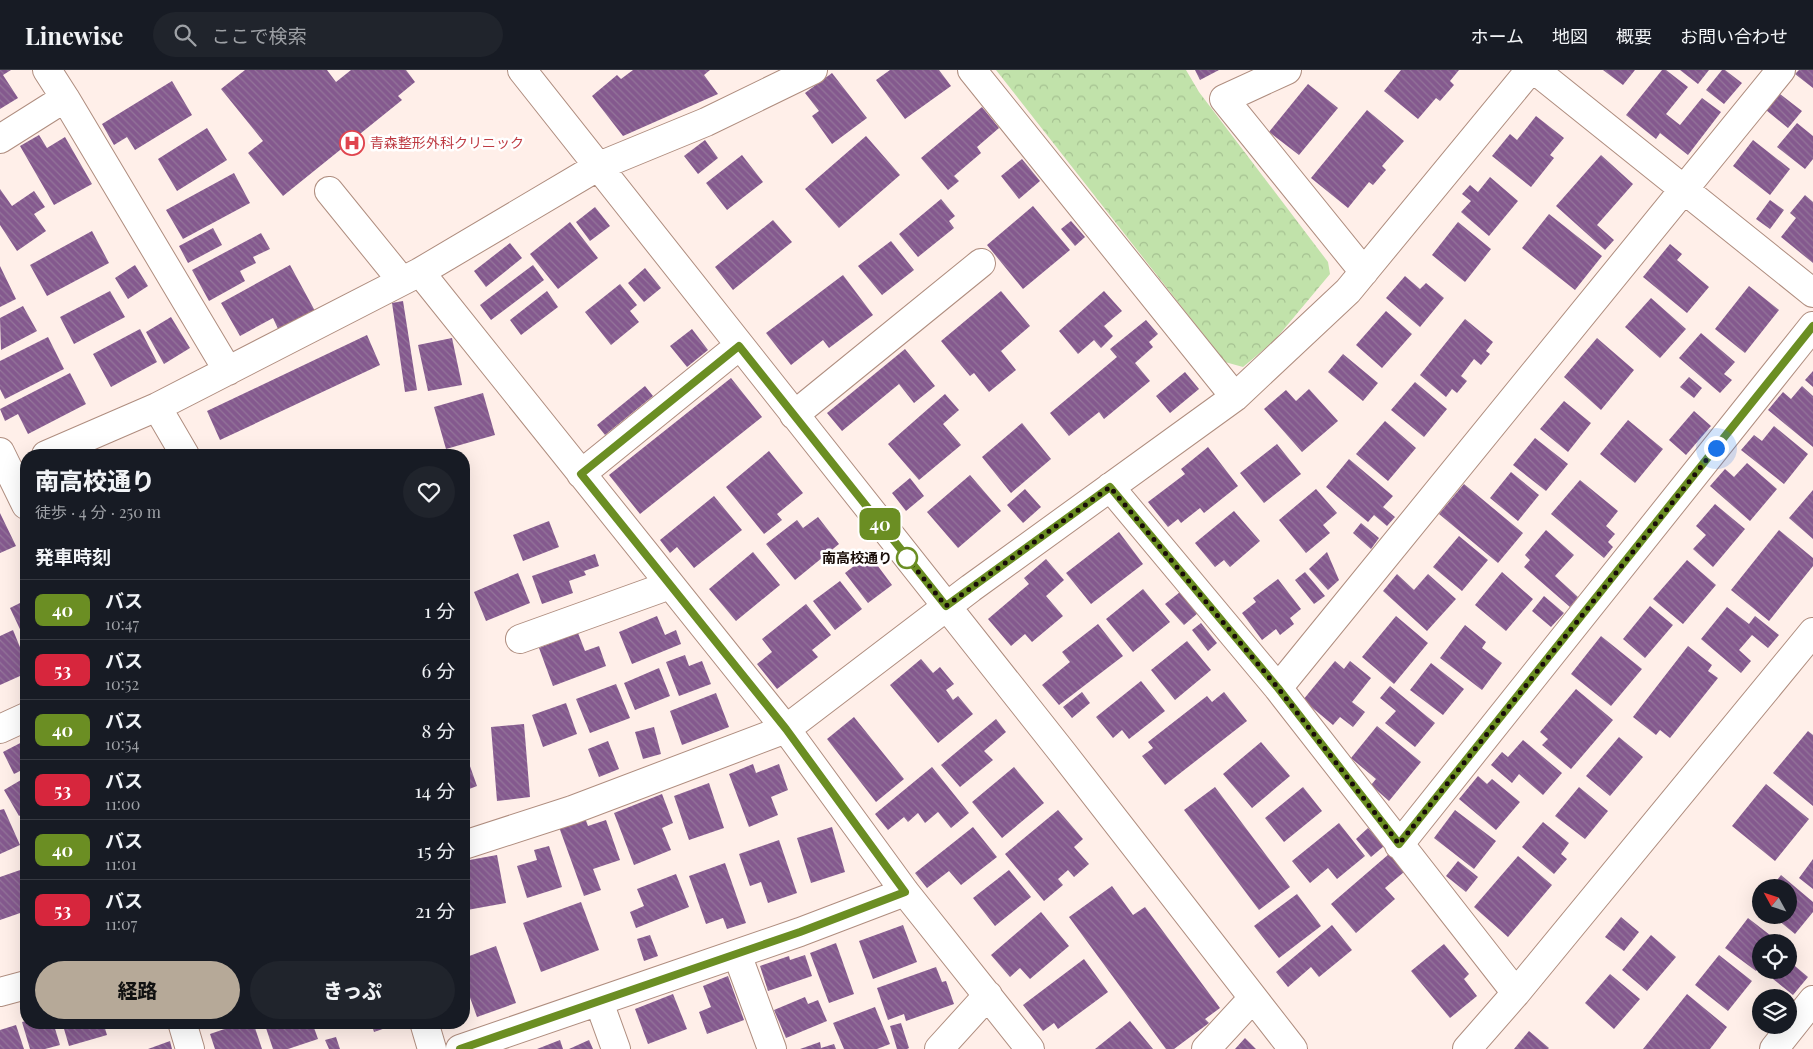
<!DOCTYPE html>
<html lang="ja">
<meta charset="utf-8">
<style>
body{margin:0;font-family:"Playfair Display","Noto Sans JP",serif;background:#20242c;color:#f1f3f6;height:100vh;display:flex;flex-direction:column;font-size:19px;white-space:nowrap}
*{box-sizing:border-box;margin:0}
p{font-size:16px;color:#9ea1a6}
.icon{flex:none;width:28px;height:28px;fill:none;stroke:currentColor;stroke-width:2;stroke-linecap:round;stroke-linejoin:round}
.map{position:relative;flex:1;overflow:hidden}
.details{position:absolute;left:20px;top:379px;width:450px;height:580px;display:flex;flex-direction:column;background:#171b24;border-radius:20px;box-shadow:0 5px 20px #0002}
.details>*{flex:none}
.badge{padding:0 10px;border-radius:8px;font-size:18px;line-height:32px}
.needle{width:32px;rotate:310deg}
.controls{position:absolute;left:1752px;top:809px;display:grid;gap:10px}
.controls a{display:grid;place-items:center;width:45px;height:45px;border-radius:50%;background:#171b24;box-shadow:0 5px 20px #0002;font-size:25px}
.you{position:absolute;width:25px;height:25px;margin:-12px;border:4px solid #fff;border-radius:50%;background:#1a73e8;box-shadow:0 0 0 8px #1a73e833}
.map>.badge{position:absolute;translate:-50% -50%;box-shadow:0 0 0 2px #fff}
h2{padding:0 15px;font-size:19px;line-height:45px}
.round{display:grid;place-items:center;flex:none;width:52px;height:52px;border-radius:26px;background:#20242c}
.headline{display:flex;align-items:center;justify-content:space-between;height:85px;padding:0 15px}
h1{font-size:24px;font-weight:800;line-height:38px}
.action{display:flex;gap:10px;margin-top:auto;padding:10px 15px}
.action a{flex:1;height:58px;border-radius:30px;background:#b6a998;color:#111;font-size:20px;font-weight:800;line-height:58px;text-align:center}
.action a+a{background:#20242c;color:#f1f3f6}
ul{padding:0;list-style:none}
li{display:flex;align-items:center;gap:15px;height:60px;padding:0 15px;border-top:1px solid #363941}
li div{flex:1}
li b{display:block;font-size:19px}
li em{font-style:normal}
li .badge{min-width:55px;font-weight:700;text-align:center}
header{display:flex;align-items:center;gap:30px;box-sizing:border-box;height:70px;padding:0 25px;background:#171b24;border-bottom:1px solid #363941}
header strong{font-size:24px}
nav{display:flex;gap:28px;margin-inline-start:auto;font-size:18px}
.search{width:350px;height:45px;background:#20242c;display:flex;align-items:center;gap:12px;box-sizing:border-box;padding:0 18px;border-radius:28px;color:#9ea1a6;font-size:19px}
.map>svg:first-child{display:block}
.forest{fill:url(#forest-crowns)}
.building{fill:url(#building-back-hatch)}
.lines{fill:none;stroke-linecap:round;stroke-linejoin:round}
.minor-casing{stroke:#af8d7f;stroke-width:30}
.minor{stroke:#fff;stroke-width:28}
.line-casing{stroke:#fff;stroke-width:11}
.line{stroke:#6b8e23;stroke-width:8}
.walk{stroke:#190d08;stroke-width:5;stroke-dasharray:0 9}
.stop-dot{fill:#fff;stroke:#6b8e23;stroke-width:2.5}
.labels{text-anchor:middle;stroke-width:5;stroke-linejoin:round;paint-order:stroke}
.health-label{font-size:14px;fill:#be3a42;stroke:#fff;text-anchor:start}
.stop-label{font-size:14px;font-weight:bold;fill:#190d08;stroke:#fff;text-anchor:end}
</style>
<header>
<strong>Linewise</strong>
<div class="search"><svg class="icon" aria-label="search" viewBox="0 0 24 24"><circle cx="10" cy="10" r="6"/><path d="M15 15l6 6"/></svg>ここで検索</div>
<nav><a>ホーム</a><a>地図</a><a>概要</a><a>お問い合わせ</a></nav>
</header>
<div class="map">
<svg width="1813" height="979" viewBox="0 0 1813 979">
<defs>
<pattern id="forest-crowns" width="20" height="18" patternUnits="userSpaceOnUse" patternTransform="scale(1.25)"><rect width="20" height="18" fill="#c1e2aa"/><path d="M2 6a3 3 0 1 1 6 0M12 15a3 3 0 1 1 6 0" fill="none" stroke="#a5c191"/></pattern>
<pattern id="building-back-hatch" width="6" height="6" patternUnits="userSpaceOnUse" patternTransform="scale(1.25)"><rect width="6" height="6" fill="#84598e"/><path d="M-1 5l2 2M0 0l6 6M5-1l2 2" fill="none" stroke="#94759a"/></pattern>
</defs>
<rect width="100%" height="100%" fill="#ffefe9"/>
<path class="forest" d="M996,0H1186L1199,22L1328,192L1330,204L1274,271L1243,297L1225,292Z"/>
<path class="building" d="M0,0H11L3,5L18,28L0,39Z
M245,0H327L336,12L351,0H406L415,12L398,26L402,30L283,126L248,83L263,71L221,19Z
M633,0H710L704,5L718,24L623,66L592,26L617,5L621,9Z
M890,0H939L951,16L905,49L876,10Z
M1195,0H1219L1200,10Z
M1401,0H1459L1450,11L1454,15L1440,31L1436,28L1418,49L1384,21Z
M1603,0H1635L1623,15Z
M1662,0H1666L1688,17L1666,44L1680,55L1702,28L1721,42L1688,85L1660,63L1656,69L1626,45Z
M1680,0H1709L1698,14Z
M1722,0H1725L1742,13L1724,34L1706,20Z
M1799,0H1813V18L1795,4Z
M832,3L867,48L832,74L812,46L819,41L805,23Z
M172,11L192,45L135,80L127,67L114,75L102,54Z
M1308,14L1338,38L1299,85L1269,62Z
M1780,24L1802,41L1788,58L1766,40Z
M982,37L999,58L977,77L981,83L954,106L959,111L948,120L921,88Z
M1367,40L1404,71L1382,96L1386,100L1373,115L1369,112L1348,138L1311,108Z
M1536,46L1564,68L1550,85L1554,88L1531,117L1492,86L1510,64L1517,70Z
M1797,53L1813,66V89L1805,99L1777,77Z
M207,58L227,90L177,121L158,89Z
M39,65L47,78L65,67L92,114L54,135L20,76Z
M866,66L900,105L839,158L805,119Z
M705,70L718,88L698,104L684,86Z
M1753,70L1790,99L1770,125L1733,96Z
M742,85L763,112L727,140L706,113Z
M1601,85L1633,114L1597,155L1614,170L1605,180L1556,136Z
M1022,89L1040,111L1019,129L1001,106Z
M234,103L250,133L183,169L166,140Z
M1490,107L1518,131L1489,166L1461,142L1471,131L1462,124L1470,115L1478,122Z
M0,119L12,136L34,121L45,137L34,144L46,161L17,181L0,155Z
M1805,125L1813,132V193L1781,167L1796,148L1790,143Z
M941,129L955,146L949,151L954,158L918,187L899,164Z
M1770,130L1784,140L1770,159L1756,149Z
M1033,136L1070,180L1023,219L987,175Z
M595,137L610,156L590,171L576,152Z
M1549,144L1602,186L1575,220L1522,178Z
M773,150L792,172L733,220L715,197Z
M1071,151L1085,167L1075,176L1061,159Z
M570,152L598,188L558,219L530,184Z
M1458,152L1491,179L1465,212L1432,185Z
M213,158L222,175L188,193L179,176Z
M92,161L109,193L47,226L30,195Z
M261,163L270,179L253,187L256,193L240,201L245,211L209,231L192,200Z
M891,171L914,200L882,225L858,196Z
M510,173L522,188L486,217L474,201Z
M1670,174L1682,184L1677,190L1709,217L1687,243L1643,207Z
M135,195L148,216L128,229L115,208Z
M290,195L315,241L279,261L273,248L240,266L221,233Z
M533,195L544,210L491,250L480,235Z
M0,196L16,229L0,237Z
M645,198L661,218L644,232L628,213Z
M843,205L873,245L829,278L823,270L791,295L766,263Z
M1405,206L1420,219L1426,213L1444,228L1420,257L1386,228Z
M620,214L637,235L630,241L639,252L611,275L585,242Z
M1749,216L1779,240L1745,283L1715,259Z
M110,221L125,247L74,274L60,247Z
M547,221L558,237L521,265L510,250Z
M1001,221L1030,256L1001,281L1016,300L989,322L974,303L970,306L941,271Z
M1104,221L1122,241L1104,256L1113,266L1101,278L1094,270L1078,284L1059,261Z
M1651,228L1686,259L1660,288L1625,257Z
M403,231L417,320L405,322L392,233Z
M23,236L37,261L1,280L0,248Z
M1386,241L1412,264L1382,298L1356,275Z
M171,247L190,278L164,294L146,262Z
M1465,249L1493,272L1486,281L1490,284L1481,295L1474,289L1461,306L1467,311L1457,323L1452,319L1446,327L1420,305Z
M1146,250L1158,264L1149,272L1153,277L1135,293L1150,311L1104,349L1099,342L1069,366L1050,343L1117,287L1110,279Z
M140,259L157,292L111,317L93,284Z
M692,259L708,280L687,297L670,276Z
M1701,263L1735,292L1724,304L1732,310L1720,323L1679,288Z
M367,265L380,295L220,370L207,341Z
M48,267L64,299L5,329L0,319V291Z
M452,268L462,315L428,321L418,275Z
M1597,268L1634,300L1601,340L1564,307Z
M905,279L935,316L914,333L899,314L842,361L827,343Z
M1343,284L1378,313L1363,331L1328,302Z
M1813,301V317L1805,310Z
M1185,302L1199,319L1170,343L1156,326Z
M70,303L86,334L28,364L18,344L5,351L0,339Z
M1689,307L1702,318L1694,328L1680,317Z
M731,308L762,347L640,444L609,405Z
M1415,312L1447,339L1424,367L1391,340Z
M645,316L653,326L605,365L597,355Z
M1802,316L1813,326V377L1768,340L1783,322L1791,329Z
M1309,319L1338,351L1302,382L1264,339L1286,320L1296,331Z
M483,323L495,365L446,379L434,337Z
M945,324L959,340L943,354L961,375L919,410L888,374Z
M1564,331L1591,353L1568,382L1540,359Z
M1694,341L1711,356L1686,385L1669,370Z
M1628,350L1663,379L1635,413L1600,384Z
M1385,351L1416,378L1388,411L1356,384Z
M1022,353L1051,389L1011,423L982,387Z
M1774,356L1808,384L1784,414L1741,380L1754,365L1762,371Z
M1535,368L1568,394L1546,421L1513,395Z
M1277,374L1301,404L1264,433L1240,403Z
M1208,377L1238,416L1204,443L1200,438L1181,453L1178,449L1168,457L1148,432L1185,404L1181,399Z
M769,381L803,423L777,444L782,450L764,464L726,417Z
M1349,389L1393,426L1383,437L1395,447L1387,456L1374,445L1368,452L1326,417Z
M1747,393L1777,419L1750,451L1710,416L1725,399L1734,407Z
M1511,402L1539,425L1518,451L1490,428Z
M970,405L1001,441L958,478L927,442Z
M910,408L924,426L906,441L892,423Z
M1580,410L1618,441L1606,456L1615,464L1608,472L1613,477L1604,488L1551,444Z
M1464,414L1523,463L1498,493L1439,444Z
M1025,419L1041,437L1023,453L1007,435Z
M1316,419L1337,443L1323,455L1330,463L1306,483L1279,450Z
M1813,420V469L1789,448Z
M714,426L742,460L694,498L677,477L670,483L660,470Z
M1715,434L1745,459L1713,497L1693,479L1706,465L1696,456Z
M1234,441L1260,471L1230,497L1224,490L1215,497L1195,473Z
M0,443L16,476L0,483Z
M818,447L839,474L795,510L766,474L797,450L803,458Z
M549,451L559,477L523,491L513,465Z
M1361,453L1379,468L1371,479L1353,463Z
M1546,460L1574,485L1555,506L1578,527L1570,537L1524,497L1530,490L1525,485Z
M1779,460L1813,488V496L1769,551L1731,520Z
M1119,462L1143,494L1091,534L1066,503Z
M1459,466L1488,490L1462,521L1433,497Z
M866,480L892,515L868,533L845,503L854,496L851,492Z
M753,482L780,515L736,551L709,519Z
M1327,482L1339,510L1328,520L1309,499Z
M595,484L599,496L584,501L586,505L569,511L573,523L542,534L532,506Z
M1046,489L1064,510L1046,526L1063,546L1032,572L1025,564L1011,576L988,549L1029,514L1024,508Z
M1687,490L1716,515L1683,554L1653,529Z
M1305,502L1325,526L1314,534L1295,510Z
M1502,502L1533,529L1506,561L1475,535Z
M518,503L530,533L486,551L474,522Z
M1397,504L1414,520L1428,504L1456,529L1427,561L1383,521Z
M1278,509L1301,539L1290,548L1294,554L1280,565L1276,559L1262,570L1242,543L1256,532L1253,528Z
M840,511L862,539L835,560L813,531Z
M1143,519L1170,552L1133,582L1106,549Z
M1180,522L1198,543L1184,555L1165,534Z
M1544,526L1564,543L1551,557L1532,541Z
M26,530V572L10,538Z
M806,534L831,565L812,580L818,587L777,619L757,594L772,582L762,569Z
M1650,536L1673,555L1645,588L1623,569Z
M1727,537L1749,554L1755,546L1779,565L1768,578L1752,565L1739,580L1751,591L1741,603L1701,569Z
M657,546L665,565L676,560L681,574L632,594L619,562Z
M1396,546L1428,573L1394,614L1362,587Z
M1201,553L1217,573L1208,581L1192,560Z
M1098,554L1123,586L1059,635L1042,615L1070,592L1062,582Z
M1465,555L1486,572L1482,578L1502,593L1482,620L1440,588Z
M13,560L26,592V620L20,606L0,615V566Z
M578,563L585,581L599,576L606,596L553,616L539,578Z
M1601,566L1642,599L1611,636L1571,604Z
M1187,571L1211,600L1175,630L1151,600Z
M1688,576L1712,595L1708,601L1718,608L1670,668L1660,660L1656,665L1633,647Z
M685,585L689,596L702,591L711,614L679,626L666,592Z
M921,589L933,603L940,597L954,614L946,620L953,630L958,626L973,644L938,673L890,615Z
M1335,591L1344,599L1350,591L1371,608L1352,632L1365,642L1353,657L1340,647L1333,655L1303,630Z
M1431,593L1464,619L1443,645L1410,620Z
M659,598L670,626L635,640L624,613Z
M1141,611L1165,641L1129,669L1122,660L1113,668L1096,647Z
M616,614L630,648L590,663L576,629Z
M1390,616L1435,653L1415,677L1385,653L1396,641L1380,628Z
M1576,619L1613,650L1571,699L1542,675L1548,669L1540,662Z
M1082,622L1090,633L1072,648L1063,637Z
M1224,622L1247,651L1165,715L1142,686L1153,678L1148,672L1207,626L1212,632Z
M716,623L729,657L682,675L670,641Z
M566,633L577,664L543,677L532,645Z
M854,647L904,709L876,732L827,669Z
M996,649L1006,662L984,681L993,690L960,717L941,695Z
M524,654L530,727L497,731L491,657Z
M1377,656L1421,692L1389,731L1371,715L1376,709L1351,688Z
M654,657L661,684L643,689L635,662Z
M1808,661L1813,665V736L1773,703Z
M1619,667L1643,687L1610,726L1586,706Z
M26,670V698L14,704L3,682Z
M1523,670L1562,703L1543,725L1519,704L1512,713L1491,695L1502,682L1508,687Z
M608,671L619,699L599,707L588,679Z
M1261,672L1290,706L1252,738L1223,704Z
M465,682L477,716L464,721V683Z
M753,694L756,703L779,694L788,720L771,727L778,745L749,757L729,704Z
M932,697L969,743L951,758L938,742L925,753L918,743L908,752L904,747L888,760L875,744Z
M1014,697L1044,733L1002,768L972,732Z
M1478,706L1487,714L1492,709L1520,732L1496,760L1459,729Z
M26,707V742L19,746L4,720Z
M709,713L724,758L689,770L674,726Z
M1766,714L1809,749L1775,791L1732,756Z
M1215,717L1290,817L1259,840L1184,740Z
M1303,717L1322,741L1284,772L1265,748Z
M1579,717L1608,741L1585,769L1555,746Z
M662,724L673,753L662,758L671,780L634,795L614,743Z
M4,739L20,775L0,784V740Z
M1058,740L1083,769L1074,777L1089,794L1074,807L1068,800L1058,809L1063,815L1044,831L1005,784Z
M1455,740L1496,771L1474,799L1434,768Z
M585,748L588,756L606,750L620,790L593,799L601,820L584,826L559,757Z
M1543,752L1569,773L1561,784L1567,789L1554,804L1522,777Z
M1339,753L1365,786L1337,809L1328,798L1310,813L1292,791Z
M832,757L845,802L811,813L797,768Z
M973,757L997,787L961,815L949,801L927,818L915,803Z
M1368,758L1384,776L1371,787L1356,769Z
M779,770L797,823L768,833L761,812L750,816L739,784Z
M549,776L562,817L527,828L517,796L537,790L534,780Z
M1389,784L1404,802L1385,818L1395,829L1356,863L1331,834Z
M497,785L506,833L467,840L464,822V791Z
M1518,786L1552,815L1508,867L1474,837Z
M1813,789V819L1799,808Z
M1458,791L1478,807L1466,822L1446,806Z
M725,793L746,853L727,859L723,848L706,854L689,806Z
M26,798V841L0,850V807Z
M1009,800L1031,827L995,856L973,828Z
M676,804L689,837L636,858L630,842L644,836L637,819Z
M1781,805L1813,832V842L1795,864L1772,845H1789V818H1771Z
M1112,816L1133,845L1145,837L1220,938L1205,949L1209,953L1174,979H1166L1069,847Z
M1297,824L1321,856L1279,888L1254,856Z
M581,832L599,880L541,902L523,853Z
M1041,842L1069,876L1030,909L1020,898L1010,907L991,885Z
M1621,847L1639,862L1624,881L1605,867Z
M1748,848L1779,872H1761V895L1756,901L1725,878Z
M903,855L917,892L873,909L859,871Z
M1332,855L1352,880L1319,907L1311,897L1288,917L1276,902Z
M650,865L658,886L644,891L637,869Z
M1651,865L1676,887L1647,921L1622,900Z
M836,873L854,924L829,933L810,883Z
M1444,874L1469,904L1464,909L1477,926L1450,948L1411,901Z
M496,876L516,933L477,947L464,911V888Z
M805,885L812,906L768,921L760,896L789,886L790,890Z
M1719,885L1752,911L1728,941L1695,915Z
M1084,889L1108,922L1058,959L1054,953L1043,961L1023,935Z
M1789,891L1808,907L1793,925L1773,909L1780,900H1789Z
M936,897L942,912L946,911L954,934L906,951L904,944L888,950L877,918Z
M1610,904L1640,929L1614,959L1585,933Z
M728,906L744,950L707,964L699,942L711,937L703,916Z
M673,924L687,959L648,974L635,939Z
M1687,924L1727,957L1710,979H1643Z
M805,927L808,934L818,930L827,951L786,968L774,940Z
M875,937L890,974L877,979H844L833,953Z
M26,951V952H53L60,975L45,979H30L22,952Z
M1130,951L1153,979H1095Z
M62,952H103L107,965L69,976Z
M245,952H253L262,979H215L210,964Z
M264,952H312L318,969L288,979H273Z
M371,952H400V953L374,962Z
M901,953L909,978L907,979H897L890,956Z
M16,955L24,979H0V960Z
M1529,961L1549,978L1548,979H1514Z
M336,967L340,979H329L325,970Z
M1245,968L1256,979H1235Z
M560,970L563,979H537Z
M589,970L593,979H569Z
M170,971L172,979H148Z
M820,972L821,978L834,974L836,979H800Z"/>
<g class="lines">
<defs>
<path id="minor" d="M47,0L65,28L228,301
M522,0L1062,682L1293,979
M972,0L1235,327
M1287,0L1224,29L1364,202
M1535,0L1813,223
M0,69L65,28
M329,121L402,211
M420,202L786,659L905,822L1030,979
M157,337L185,385
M794,345L981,193
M0,382L26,435
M46,385L157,337L420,202L599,96L706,52L813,0
M581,404L739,276
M1110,417L1278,618L1516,923
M520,569L670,515
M1278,618L1781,0
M0,659L26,647
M464,775L572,740L786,659L971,518L1235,327L1348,221L1530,0
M1399,775L1813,256
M737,884L772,979
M0,922L26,915
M599,932L616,979
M182,952L190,979
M424,952L432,979
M460,979L800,862L905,822
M939,979L988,925
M1206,979L1253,928
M1467,979L1516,923L1813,562
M1774,979L1813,930"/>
</defs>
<use href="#minor" class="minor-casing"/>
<use href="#minor" class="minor"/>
</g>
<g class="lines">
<defs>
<path id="line" d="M460,979L800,862L905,822L786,659L581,404L739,276L946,536L1110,417L1278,618L1399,774L1813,256"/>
</defs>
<use href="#line" class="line-casing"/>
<use href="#line" class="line"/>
<path class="walk" d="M907,488L946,536L1110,417L1278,618L1399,774L1716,378"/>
</g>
<defs>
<symbol id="hospital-ring" viewBox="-11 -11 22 22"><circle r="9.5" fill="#fff" stroke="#e0444e" stroke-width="1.5"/><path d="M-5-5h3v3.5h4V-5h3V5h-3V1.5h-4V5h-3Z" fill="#e0444e"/></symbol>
</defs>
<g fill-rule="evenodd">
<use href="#hospital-ring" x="338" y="59" width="28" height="28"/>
</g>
<circle class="stop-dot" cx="907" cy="488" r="10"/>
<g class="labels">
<g class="health-label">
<text x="370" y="78">青森整形外科クリニック</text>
</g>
<g class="stop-label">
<text x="892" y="493">南高校通り</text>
</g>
</g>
</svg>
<div class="controls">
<a><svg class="needle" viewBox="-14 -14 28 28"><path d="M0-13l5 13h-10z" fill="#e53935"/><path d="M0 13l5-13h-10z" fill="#9ea1a6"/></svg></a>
<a><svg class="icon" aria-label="locate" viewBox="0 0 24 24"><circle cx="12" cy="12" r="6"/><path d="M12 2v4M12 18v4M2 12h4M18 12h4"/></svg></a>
<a><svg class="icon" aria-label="layers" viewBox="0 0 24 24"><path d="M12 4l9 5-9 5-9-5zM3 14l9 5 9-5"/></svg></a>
</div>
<div class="you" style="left:1716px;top:378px"></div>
<b class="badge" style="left:880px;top:454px;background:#6b8e23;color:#fff">40</b>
<section class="details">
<div class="headline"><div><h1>南高校通り</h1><p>徒歩 · 4 分 · 250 m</p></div><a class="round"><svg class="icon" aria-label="heart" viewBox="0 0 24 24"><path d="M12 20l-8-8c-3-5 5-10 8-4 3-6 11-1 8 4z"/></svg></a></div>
<h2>発車時刻</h2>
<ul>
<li><span class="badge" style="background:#6b8e23;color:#fff">40</span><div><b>バス</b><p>10:47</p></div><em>1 分</em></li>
<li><span class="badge" style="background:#d7263d;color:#fff">53</span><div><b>バス</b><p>10:52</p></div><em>6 分</em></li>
<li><span class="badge" style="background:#6b8e23;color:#fff">40</span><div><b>バス</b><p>10:54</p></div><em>8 分</em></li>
<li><span class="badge" style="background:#d7263d;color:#fff">53</span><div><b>バス</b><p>11:00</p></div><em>14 分</em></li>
<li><span class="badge" style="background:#6b8e23;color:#fff">40</span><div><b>バス</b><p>11:01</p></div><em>15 分</em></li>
<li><span class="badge" style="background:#d7263d;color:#fff">53</span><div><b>バス</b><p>11:07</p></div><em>21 分</em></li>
</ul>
<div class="action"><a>経路</a><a>きっぷ</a></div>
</section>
</div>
